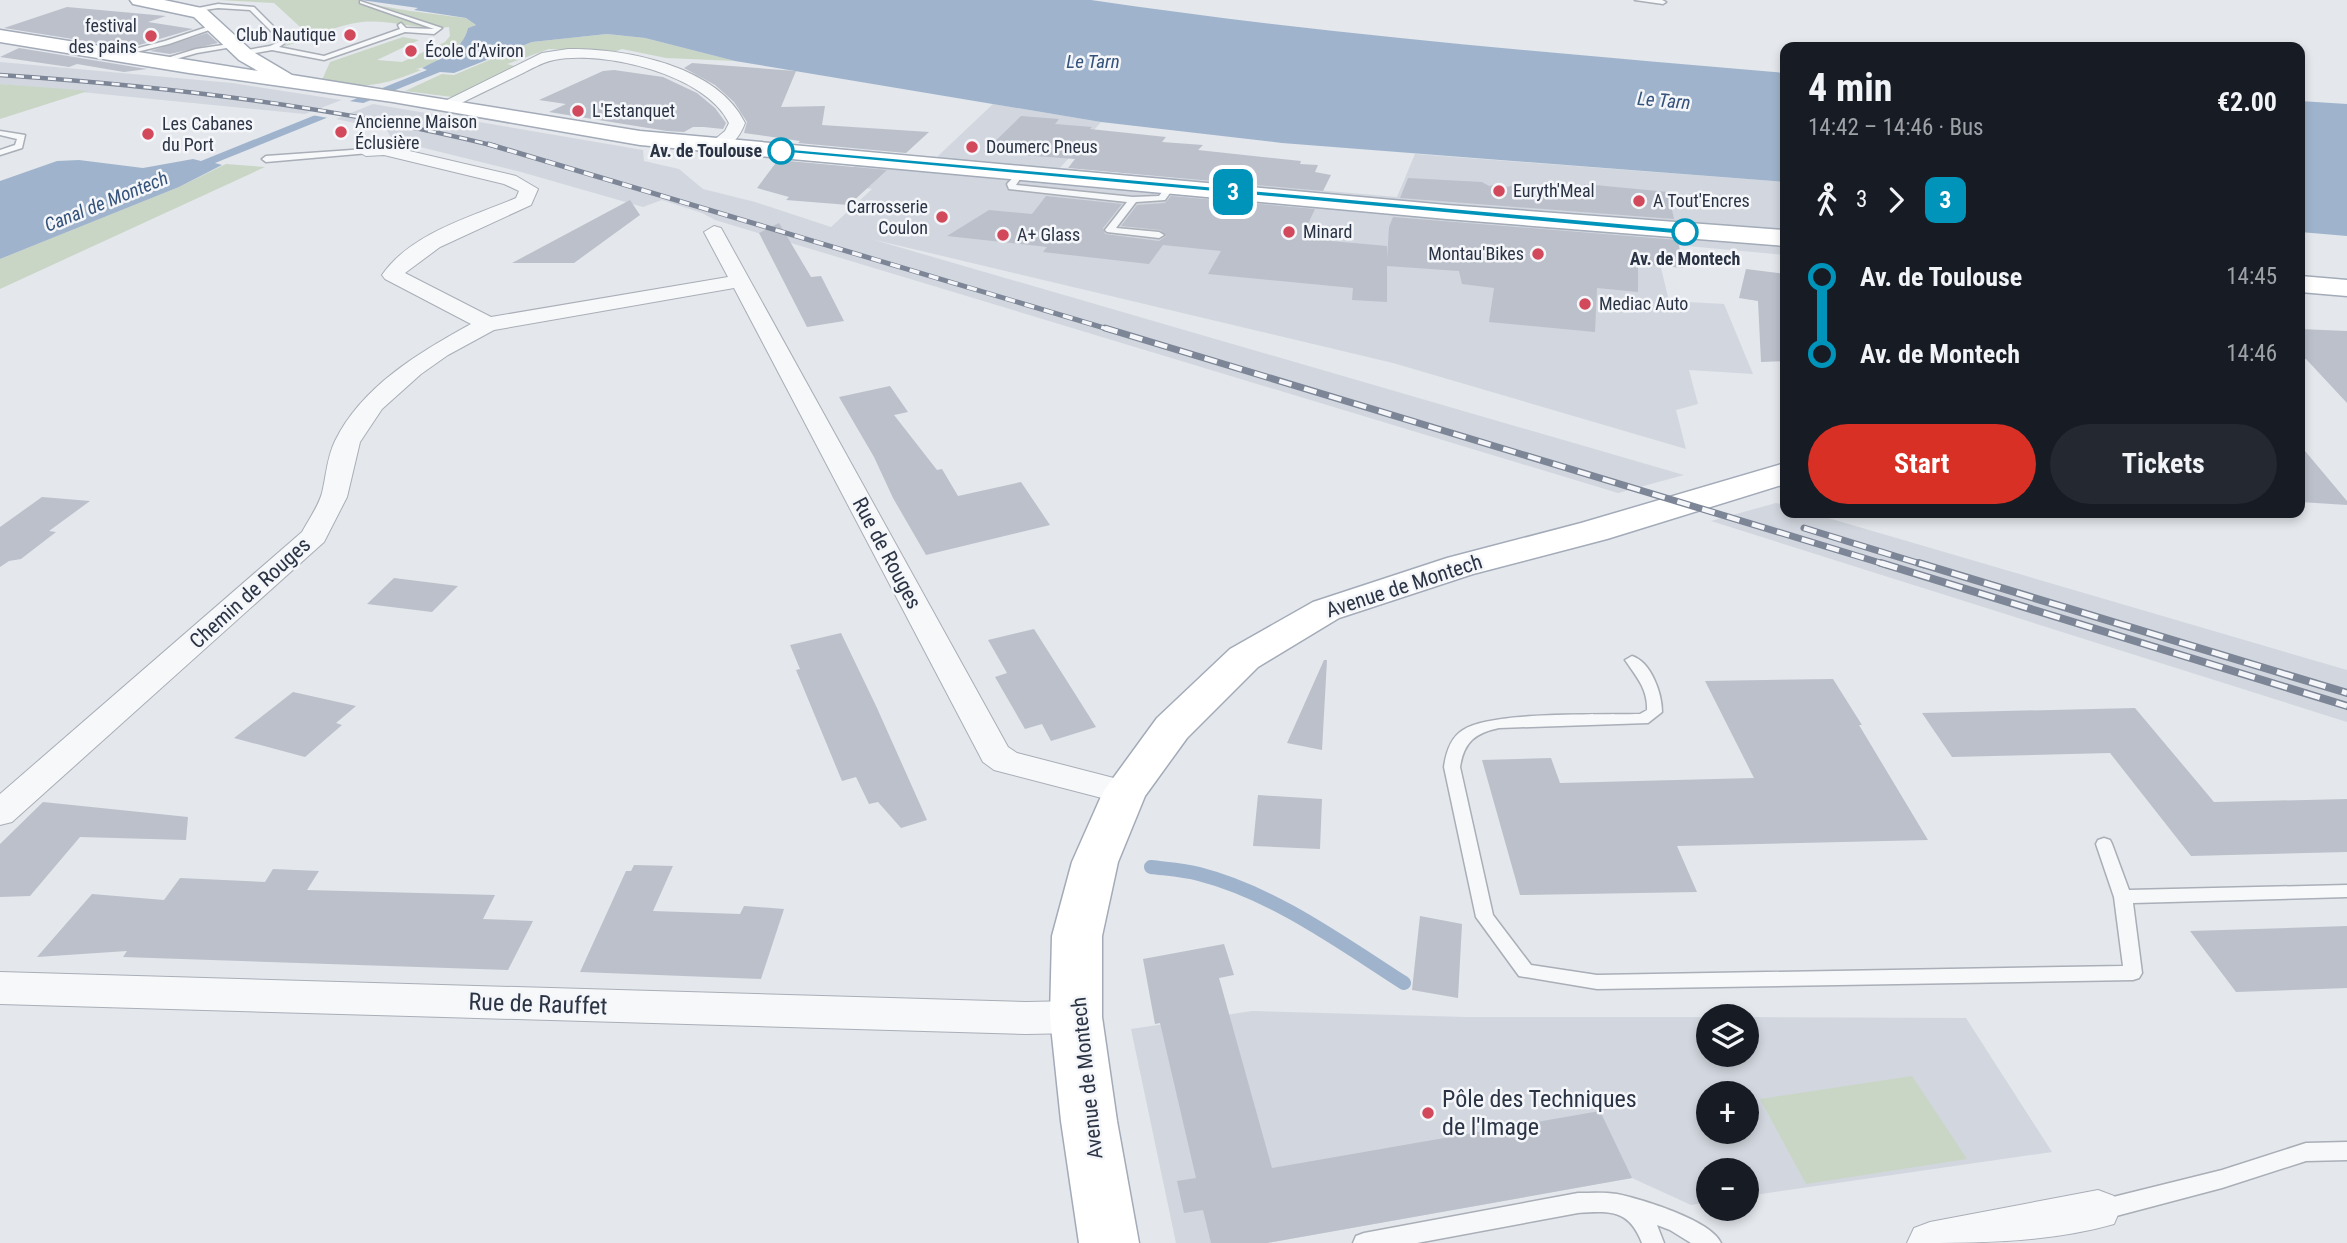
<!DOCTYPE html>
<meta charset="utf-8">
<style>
body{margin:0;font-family:"Roboto Condensed",sans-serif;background:#242831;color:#f1f3f6;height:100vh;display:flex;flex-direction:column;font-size:26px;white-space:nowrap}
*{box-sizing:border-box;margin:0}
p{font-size:23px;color:#9ea1a6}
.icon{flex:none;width:38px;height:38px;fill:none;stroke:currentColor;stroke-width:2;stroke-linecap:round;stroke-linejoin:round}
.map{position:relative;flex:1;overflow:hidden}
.panel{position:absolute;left:1780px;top:42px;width:525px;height:476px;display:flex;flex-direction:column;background:#171b24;border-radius:14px;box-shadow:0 4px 10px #0003}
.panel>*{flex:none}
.badge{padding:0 14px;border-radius:10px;font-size:24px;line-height:46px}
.tools{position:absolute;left:1696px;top:1004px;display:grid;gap:14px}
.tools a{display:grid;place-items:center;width:63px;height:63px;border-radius:50%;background:#171b24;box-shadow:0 4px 10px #0003;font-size:35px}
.map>.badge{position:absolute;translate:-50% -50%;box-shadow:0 0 0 4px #fff}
.legs{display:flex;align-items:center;gap:10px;height:77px;padding:0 28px;font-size:23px}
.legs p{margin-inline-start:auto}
.summary{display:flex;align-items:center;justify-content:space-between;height:119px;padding:0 28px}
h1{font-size:38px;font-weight:700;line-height:52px}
.button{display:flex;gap:14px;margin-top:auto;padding:14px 28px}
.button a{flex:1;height:80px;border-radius:42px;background:#d93025;color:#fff;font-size:28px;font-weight:700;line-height:80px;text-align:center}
.button a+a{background:#242831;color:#f1f3f6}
ul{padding:0 28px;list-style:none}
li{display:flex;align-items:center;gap:24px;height:77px;font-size:26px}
li i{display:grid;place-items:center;width:10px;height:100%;margin:0 9px;background:currentColor}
li i::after{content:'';width:18px;height:18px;margin:-9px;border:5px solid;border-radius:50%;background:#171b24}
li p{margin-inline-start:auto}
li:first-child i{background:linear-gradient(#0000 50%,currentColor 0)}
li:last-child i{background:linear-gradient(currentColor 50%,#0000 0)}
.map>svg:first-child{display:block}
.built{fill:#d2d6de;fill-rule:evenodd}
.green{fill:#c9d6c5}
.water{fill:#9fb4cc}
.pier{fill:#e4e7ec}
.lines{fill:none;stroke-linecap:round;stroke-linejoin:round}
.stream{stroke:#9fb4cc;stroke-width:14}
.building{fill:#bbc0ca}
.lane-casing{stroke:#a9aeb7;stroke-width:3}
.street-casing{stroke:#a9aeb7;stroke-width:2}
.primary-casing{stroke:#a3abb8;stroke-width:3}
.lane{fill:#f7f8fa;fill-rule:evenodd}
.street{fill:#f7f8fa;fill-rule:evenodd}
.primary{fill:#fff;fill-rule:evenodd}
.rail-far3-casing{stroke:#7d8696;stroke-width:4.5}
.rail-far2-casing{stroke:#7d8696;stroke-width:5}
.rail-far1-casing{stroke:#7d8696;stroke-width:7}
.rail-casing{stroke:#7d8696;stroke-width:8}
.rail-far3{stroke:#f4f6f9;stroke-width:2.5;stroke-dasharray:8;stroke-linecap:butt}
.rail-far2{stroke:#f4f6f9;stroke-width:3.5;stroke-dasharray:10;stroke-linecap:butt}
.rail-far1{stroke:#f4f6f9;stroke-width:4.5;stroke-dasharray:13;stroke-linecap:butt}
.rail{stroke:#f4f6f9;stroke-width:5;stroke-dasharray:17;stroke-linecap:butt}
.line-1{fill:#0094ba;stroke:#fff;stroke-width:2}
.poi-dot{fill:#d1495b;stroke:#f4f6f9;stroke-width:2.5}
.stop-1-dot{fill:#fff;stroke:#0094ba;stroke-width:3.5}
.labels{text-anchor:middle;stroke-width:5;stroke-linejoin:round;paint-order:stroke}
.far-poi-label{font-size:18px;fill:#2b3445;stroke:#f4f6f9;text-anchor:start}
.far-stop-label{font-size:18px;font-weight:bold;fill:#2b3445;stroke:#f4f6f9;text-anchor:end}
.far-water-label{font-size:19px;font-style:italic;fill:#34527a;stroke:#f4f6f9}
.street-label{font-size:21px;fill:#2b3445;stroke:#f4f6f9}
.near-street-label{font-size:24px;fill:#2b3445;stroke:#f4f6f9}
.near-poi-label{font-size:24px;fill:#2b3445;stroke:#f4f6f9;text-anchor:start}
</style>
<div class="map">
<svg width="2347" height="1243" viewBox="0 0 2347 1243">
<rect width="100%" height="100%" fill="#e4e7ec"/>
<path class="built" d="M0,62L232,83L342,100L305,114L0,84Z
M373,104L643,150L644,161L679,169L703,189L755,202L831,227L872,189L835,184L869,152L937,157L993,104L1101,122L1060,168L1397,197L1415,154L1785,182V255L1655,243L1669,301L1724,304L1753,374L1689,370L1698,404L1676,410L1686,449L1393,363L871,239L1684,475L1618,493L715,220L702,213L662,200L643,207L521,172L392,140L387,130L336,119Z
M1776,503L1785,505V513H1811L2347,670V722L1711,521Z
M1252,1011L1466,1017H1708V1055H1746L1747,1017L1966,1018L2052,1152L1747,1196L1746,1171H1708V1202L1691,1205L1632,1178L1267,1243H1176L1131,1029ZM1708,1094H1746V1132H1708Z"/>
<path class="green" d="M219,0H361C371,7 448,16 466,18L476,25L468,28C462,51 439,64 416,69L421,70C385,85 359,91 322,80L330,62L403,37L419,40L377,60L402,62L445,42L450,36L449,27C419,31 391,19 362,22C336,25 308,39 283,47L293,40L310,36L274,3Z
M607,34L645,38L735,61L666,58L622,49L614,52L549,49L507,64L518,67L452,97L405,91L442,74L454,75L532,42Z
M0,84L78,90L88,91L0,119Z
M226,164L265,167L0,289V259L179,187Z
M1912,1076L1967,1159L1806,1184L1760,1099Z"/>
<path class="water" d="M361,0H1091C1321,34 1553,53 1785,73V182L1282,143L1101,122L735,61L645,38L607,34L532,42L454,73L440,72L215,163L222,165L179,187L0,259V181L57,161L79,160L143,168L193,159L201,161L427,70L422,68C442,58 462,51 468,28L476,25L466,18L414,10L418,8Z
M2300,101L2347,104V236L2300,232Z"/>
<path class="pier" d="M342,100L370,104L334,119L306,114Z"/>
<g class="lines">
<path class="stream" d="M1151,867C1167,869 1184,870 1199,874C1273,893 1340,942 1404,983"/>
</g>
<path class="building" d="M67,7L166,16L148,22L193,29L129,48L4,28Z
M207,33L218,43L170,54L150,51Z
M19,48L147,69L124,72L77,64L69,67L0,57Z
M692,63L796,71L781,107L825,106L822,125L929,132L906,153L798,143L800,141L744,133L747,122L734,102L715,85L684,68Z
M614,70L663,77L697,93L715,108L726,123L723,129L704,127H693L684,132L667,131L549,112L566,104L539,100L603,71Z
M1021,116L1059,119L1055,124L1092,127L1090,129L1166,137L1162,142L1203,145L1198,150L1301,161L1300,164L1318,165L1315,172L1331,175L1323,191L1068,168L1075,159L984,152Z
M778,160L887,170L849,205L786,200L789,197L757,188Z
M1408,178L1482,182L1489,186L1499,184L1507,187L1517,184L1584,190V184L1668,192L1674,219L1400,198Z
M1046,196L1122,204L1103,228L1105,234L1159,241L1166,236L1160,230L1121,226L1137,205L1165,203L1171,196L1315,209L1307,226H1314L1309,239L1387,246V260L1389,227L1393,217L1678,240L1683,268L1638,264V292L1597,288L1595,332L1489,322L1494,288L1462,284L1459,271L1387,266V302L1352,300L1353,288L1208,274L1221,251L1163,245L1149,264L1043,252L1047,247L947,236L989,210L1032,214Z
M630,200L640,215L574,263H512Z
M779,223L811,277L821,276L844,321L807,327L759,233Z
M1746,269L1785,274V361L1761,362L1758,301L1739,298Z
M2300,329L2347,331V403L2306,359L2300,358Z
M890,386L908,412L894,415L937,470L942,469L958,496L1021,482L1050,525L926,555L893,498L874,457L839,397Z
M2300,445L2347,501V505L2300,502Z
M42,497L90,501L49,531L56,532L21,559L9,561L0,567V527Z
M394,578L458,586L432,612L367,604Z
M1034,629L1072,689L1096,727L1051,741L1042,724L1025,729L995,677L1007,673L988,640Z
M841,633L877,708L927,820L901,828L878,802L869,804L856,777L842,781L796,670L800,669L790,645Z
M1324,660H1327L1322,750L1287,743Z
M1833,679L1862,725H1859L1928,840L1677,846L1697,892L1520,895L1482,760L1551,758L1560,783L1754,778L1705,681Z
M293,692L356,706L336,723L342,725L305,757L234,738Z
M2135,708L2214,802L2347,799V852L2191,856L2110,753L1952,757L1922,713Z
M1258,795L1322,799L1320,849L1253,846Z
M43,802L188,817L186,840L80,837L30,896L0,897V844Z
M634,865L673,866L653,911L740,914L744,906L784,909L761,979L580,972L626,871H631Z
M273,869L319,871L307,890L495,895L483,919L533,921L508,970L123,957L127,951L37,957L92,894L164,900L180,878L265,882Z
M1420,916L1462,924L1458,998L1412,990Z
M2347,926V988L2236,992L2190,931Z
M1224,944L1234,975L1219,978L1272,1168L1600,1111L1632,1178L1267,1243H1211L1203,1210L1184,1213L1177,1181L1196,1178L1160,1023L1155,1024L1143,959Z"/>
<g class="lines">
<defs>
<path id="lane" d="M1635,0H1662L1666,2L1663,4Z
M360,1L442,28L434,34L405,32L324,60L272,50L245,55L242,51L270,46L281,41L250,10L218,8L191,12L188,10L218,4L254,7L288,41L279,47L324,56L400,29L398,25L401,23L406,28L434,29L360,3Z
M213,25L215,28L169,44L116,57L112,55L165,41Z
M236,43L238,46L197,53L158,64L154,62L196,49Z
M0,131L25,135L22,148L0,155V150L15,145L17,139L0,135Z
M366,149H369V153L266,162L262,159L266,156Z
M1020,170L1024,173L1016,185L1133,197L1159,196L1168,184H1174L1175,186L1165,200L1136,202L1116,228L1159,232L1164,235L1159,238L1107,232L1105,230L1127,202L1009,189L1007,184Z
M1632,656C1651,662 1662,693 1662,712L1648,723L1499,728C1475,733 1464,742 1460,767L1493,915L1531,965L1597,975L2123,966L2114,897L2096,844L2098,840L2104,838L2110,840L2112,844L2129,890L2347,885V897L2133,903L2142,973L2139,978L2133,980L1597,989L1519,976L1476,917L1444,767C1446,753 1450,738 1463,730C1491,711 1602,715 1640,714L1647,710C1648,689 1636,676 1625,660Z
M2347,1142V1160L2306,1161L2222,1188L2101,1220L2094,1217L2090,1210L2094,1203L2101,1200L2222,1170L2306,1143Z
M1578,1193C1591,1193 1604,1192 1617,1194C1641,1199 1711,1220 1721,1243H1691L1670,1230L1657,1225L1664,1243H1642C1629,1209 1610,1211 1578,1213L1417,1243H1353L1356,1236L1364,1233Z"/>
<path id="street" d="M568,49C625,48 718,66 745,123C740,137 728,153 711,149L708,145L725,131L729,123C706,74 602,50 554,60C542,62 530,70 519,75C496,86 474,97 451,108L445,110L437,105L542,53Z
M384,145L516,176L538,189L531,205L440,247L405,273L491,317L728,277L704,232L714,226L721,228L1008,747L1017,753L1137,784L1142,792L1137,800L1125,804L994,770L983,762L734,288L494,330L448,355L421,374L382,409L360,442L347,497L324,542L12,822L0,825V794L302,532C309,519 318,507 322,493C326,477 327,457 335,441C362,386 420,352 471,324L385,279L382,275C411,233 471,217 516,198L519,191L504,184L384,155L366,156L357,151L366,146Z
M0,972L1026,1002L1076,1001L1090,1006L1096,1017L1090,1028L1076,1033L1026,1034L0,1004Z
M2098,1190L2114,1196L2120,1210L2114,1224C2048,1243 1976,1243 1907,1243L1914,1228L1930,1222Z"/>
<path id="primary" d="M130,0H164L206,9L253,52L292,75L640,131L1447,205L1785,230V246L1447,219L640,145L393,102L189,73L0,42V30L258,71L239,60L194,17L133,4Z
M2300,276L2347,280V296L2300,292Z
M1785,463V484L1607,539L1473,574L1339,618L1258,667L1187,738L1145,796L1118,862L1102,936V1017L1117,1121L1139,1243H1079L1061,1121L1050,1017L1052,936L1072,862L1103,792L1157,718L1230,649L1313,602L1447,558L1581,523Z"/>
</defs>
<use href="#lane" class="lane-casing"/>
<use href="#street" class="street-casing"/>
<use href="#primary" class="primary-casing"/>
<use href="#lane" class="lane"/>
<use href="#street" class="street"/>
<use href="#primary" class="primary"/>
<defs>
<path id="rail-far3" d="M0,75C167,86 332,106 495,146"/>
<path id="rail-far2" d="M488,144L1111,330"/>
<path id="rail-far1" d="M1105,328L1887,565
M1804,528L1924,565"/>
<path id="rail" d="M1881,563L2347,706
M1919,563L2347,693"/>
</defs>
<use href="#rail-far3" class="rail-far3-casing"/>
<use href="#rail-far2" class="rail-far2-casing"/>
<use href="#rail-far1" class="rail-far1-casing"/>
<use href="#rail" class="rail-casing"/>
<use href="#rail-far3" class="rail-far3"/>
<use href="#rail-far2" class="rail-far2"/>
<use href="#rail-far1" class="rail-far1"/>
<use href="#rail" class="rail"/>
</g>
<path class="line-1" d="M781,148L1685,229L1689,232L1685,235L778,152Z"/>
<g class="poi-dot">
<circle cx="350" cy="35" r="7"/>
<circle cx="151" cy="36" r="7"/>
<circle cx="411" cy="51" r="7"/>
<circle cx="578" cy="111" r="7"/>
<circle cx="341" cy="132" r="7"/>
<circle cx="148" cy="134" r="7"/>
<circle cx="972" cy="147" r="7"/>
<circle cx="1499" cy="191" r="7"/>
<circle cx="1639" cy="201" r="7"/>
<circle cx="942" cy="217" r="7"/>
<circle cx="1289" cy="232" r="7"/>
<circle cx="1003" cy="235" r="7"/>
<circle cx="1538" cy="254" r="7"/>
<circle cx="1585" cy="304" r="7"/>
<circle cx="1428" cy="1113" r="7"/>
</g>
<g class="stop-1-dot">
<circle cx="781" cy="151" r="12"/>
<circle cx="1685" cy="232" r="12"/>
</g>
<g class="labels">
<g class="far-poi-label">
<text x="137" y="32" text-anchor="end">festival<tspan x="137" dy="21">des pains</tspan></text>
<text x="336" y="41" text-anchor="end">Club Nautique</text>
<text x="425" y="57">École d'Aviron</text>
<text x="592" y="117">L'Estanquet</text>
<text x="355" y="128">Ancienne Maison<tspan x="355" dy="21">Éclusière</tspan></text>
<text x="162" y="130">Les Cabanes<tspan x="162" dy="21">du Port</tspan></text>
<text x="986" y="153">Doumerc Pneus</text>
<text x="1513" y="197">Euryth'Meal</text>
<text x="1653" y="207">A Tout'Encres</text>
<text x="928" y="213" text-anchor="end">Carrosserie<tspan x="928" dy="21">Coulon</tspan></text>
<text x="1303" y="238">Minard</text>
<text x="1017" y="241">A+ Glass</text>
<text x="1524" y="260" text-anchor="end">Montau'Bikes</text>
<text x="1599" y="310">Mediac Auto</text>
</g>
<g class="far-stop-label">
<text x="762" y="157">Av. de Toulouse</text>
<text x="1685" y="265" text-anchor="middle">Av. de Montech</text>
</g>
<g class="far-water-label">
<text x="1093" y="68">Le Tarn</text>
<text transform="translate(1664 100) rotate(5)" y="7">Le Tarn</text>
<text transform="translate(106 201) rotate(-22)" y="7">Canal de Montech</text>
</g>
<g class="street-label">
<text transform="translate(887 553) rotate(62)" y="7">Rue de Rouges</text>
<text transform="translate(1404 586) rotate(-18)" y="7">Avenue de Montech</text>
<text transform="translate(250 593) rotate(-42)" y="7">Chemin de Rouges</text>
<text transform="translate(1087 1078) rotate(-96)" y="7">Avenue de Montech</text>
</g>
<g class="near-street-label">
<text transform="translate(538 1004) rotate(2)" y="8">Rue de Rauffet</text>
</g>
<g class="near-poi-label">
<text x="1442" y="1107">Pôle des Techniques<tspan x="1442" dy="28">de l'Image</tspan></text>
</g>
</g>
</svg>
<div class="tools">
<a><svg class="icon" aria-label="layers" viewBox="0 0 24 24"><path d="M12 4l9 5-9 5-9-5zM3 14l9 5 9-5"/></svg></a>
<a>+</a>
<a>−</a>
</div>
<b class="badge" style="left:1233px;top:192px;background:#0094ba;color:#fff">3</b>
<section class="panel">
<div class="summary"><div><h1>4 min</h1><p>14:42 – 14:46 · Bus</p></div><b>€2.00</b></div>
<div class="legs"><svg class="icon" aria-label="walk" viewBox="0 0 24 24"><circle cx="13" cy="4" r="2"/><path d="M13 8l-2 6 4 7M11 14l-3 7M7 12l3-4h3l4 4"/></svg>3<svg class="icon" aria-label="forward" viewBox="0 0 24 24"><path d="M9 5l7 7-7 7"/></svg><b class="badge" style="background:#0094ba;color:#fff">3</b></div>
<ul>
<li><i style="color:#0094ba"></i><b>Av. de Toulouse</b><p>14:45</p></li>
<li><i style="color:#0094ba"></i><b>Av. de Montech</b><p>14:46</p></li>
</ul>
<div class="button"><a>Start</a><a>Tickets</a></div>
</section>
</div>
